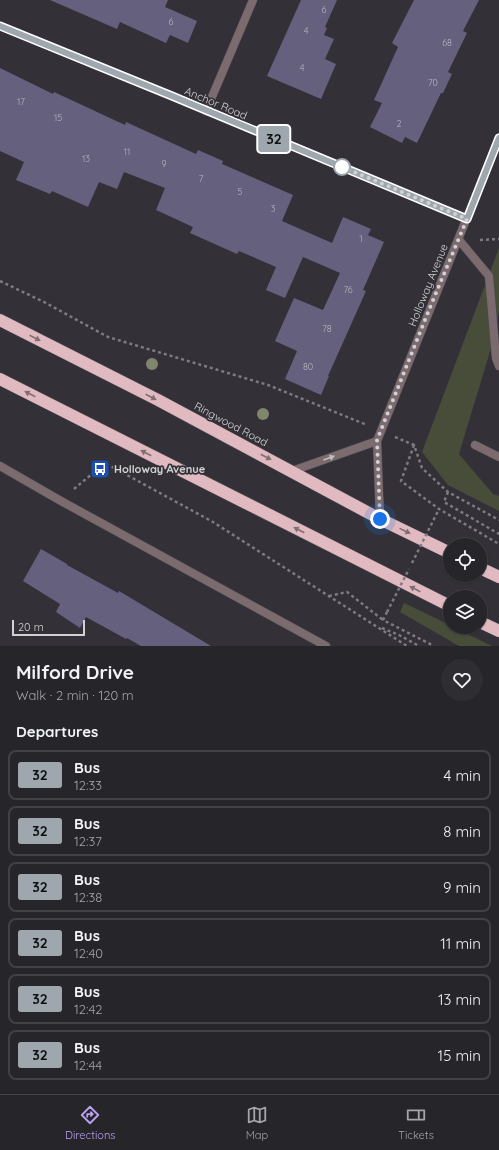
<!DOCTYPE html>
<meta charset="utf-8">
<style>
body{margin:0;font-family:Quicksand,sans-serif;background:#2e2d31;color:#f1f3f6;height:100vh;display:flex;flex-direction:column;font-size:15px;white-space:nowrap}
*{box-sizing:border-box;margin:0}
p{font-size:13px;color:#a4a5a8}
.icon{flex:none;width:22px;height:22px;fill:none;stroke:currentColor;stroke-width:2;stroke-linecap:round;stroke-linejoin:round}
.map{position:relative;height:646px;overflow:hidden}
.drawer{display:flex;flex-direction:column;background:#262529;flex:1}
.drawer>*{flex:none}
.badge{padding:0 8px;border-radius:3px;font-size:14px;line-height:26px}
.fabs{position:absolute;left:443px;top:538px;display:grid;gap:8px}
.fabs a{display:grid;place-items:center;width:44px;height:44px;border-radius:50%;background:#262529;box-shadow:0 1px 3px #0004,0 0 0 1px #424246;font-size:20px}
.scale{position:absolute;left:12px;bottom:10px;width:73px;box-sizing:border-box;padding-left:4px;border:2px solid #d2d1d4;border-top:0;font-size:11px;line-height:14px;white-space:nowrap;color:#d2d1d4;-webkit-text-stroke:3px #333137;paint-order:stroke}
.you{position:absolute;width:20px;height:20px;margin:-10px;border:3px solid #fff;border-radius:50%;background:#1a73e8;box-shadow:0 0 0 6px #1a73e833}
.map>.badge{position:absolute;translate:-50% -50%;box-shadow:0 0 0 2px #fff}
h2{padding:0 16px;font-size:15px;line-height:36px}
.round{display:grid;place-items:center;flex:none;width:42px;height:42px;border-radius:21px;background:#2e2d31}
.head{display:flex;align-items:center;justify-content:space-between;height:68px;padding:0 16px}
h1{font-size:19px;font-weight:700;line-height:30px}
ul{padding:0;list-style:none}
li{display:flex;align-items:center;gap:12px;height:50px;margin:0 8px 6px;padding:0 8px;border:2px solid #424246;border-radius:8px}
li div{flex:1}
li b{display:block;font-size:15px}
li em{font-style:normal}
li .badge{min-width:44px;font-weight:700;text-align:center}
.tabs{display:flex;justify-content:space-around;align-items:center;height:56px;border-top:1px solid #424246;background:#262529;font-size:11px;color:#a4a5a8}
.tabs a{display:grid;justify-items:center;gap:2px}
.tabs .selected{color:#bca0f2}
.map>svg:first-child{display:block}
.green{fill:#474d39}
.building{fill:#64607e}
.lines{fill:none;stroke-linecap:round;stroke-linejoin:round}
.lane-casing{stroke:#504e53;stroke-width:9}
.street-casing{stroke:#504e53;stroke-width:9}
.highway-casing{stroke:#504e53;stroke-width:13}
.path{stroke:#7d7b80;stroke-width:2.5;stroke-dasharray:3 3;stroke-linecap:butt}
.lane{stroke:#7b6b6e;stroke-width:8}
.street{stroke:#7b6b6e;stroke-width:8}
.highway{stroke:#e1b9c0;stroke-width:12}
.path-bridge{stroke:#7d7b80;stroke-width:2.5;stroke-dasharray:3 3;stroke-linecap:butt}
.tree{fill:#7f866b}
.oneway{fill:#816e75}
.oneway2{fill:#c1bdc0}
.line-casing{stroke:#fff;stroke-width:9}
.line{stroke:#9ea7ad;stroke-width:6}
.walk{stroke:#d2d1d4;stroke-width:4;stroke-dasharray:0 7.2}
.stop-dot{fill:#fff;stroke:#9ea7ad;stroke-width:2}
.labels{text-anchor:middle;stroke-width:3.5;stroke-linejoin:round;paint-order:stroke}
.number-label{font-size:9px;fill:#b6b5be}
.street-label{font-size:11px;fill:#d2d1d4;stroke:#333137}
.poi-label{font-size:11px;font-weight:bold;fill:#d2d1d4;stroke:#333137;text-anchor:start}
</style>
<div class="map">
<svg width="499" height="646" viewBox="0 0 499 646">
<rect width="100%" height="100%" fill="#333137"/>
<path class="green" d="M499,248V310L495,335L459,454L493,494L499,496V511L448,485L422,452Z
M404,603L450,625V627H453L492,646H459L400,612Z"/>
<path class="building" d="M50,0H168L165,7L197,21L188,43L170,35L166,43L120,22L117,29Z
M301,0H337L325,27L327,28L324,35L334,39L325,59L336,64L321,99L267,76Z
M414,0H479L463,31L467,33L448,72L452,74L443,93H441L417,143L405,137L402,143L370,127L382,103L374,100L398,47L392,43Z
M0,68L53,94L54,92L125,125L126,122L196,154L198,150L223,161L222,164L293,195L282,221L332,243L343,217L371,229L368,235L384,242L363,290L366,291L328,376H329L321,395L285,379L297,351L275,341L294,298L323,310L340,273L303,257L285,298L266,290L276,267L239,251L237,254L190,233L193,227L156,210L165,188L124,172L117,189L99,182L88,207L52,191L50,194L16,180L24,162L0,151Z
M41,549L67,564V565L118,593L119,591L211,646H141L127,638L126,639L86,617L80,628L56,612L60,604L23,581Z"/>
<g class="lines">
<defs>
<path id="lane" d="M459,240L489,276L496,358L499,366
M475,445L499,457"/>
<path id="street" d="M0,26L172,96L467,219
M206,111L253,0
M377,441L499,138
M0,466L61,501L326,646
M292,471L377,441L380,519"/>
<path id="highway" d="M0,320L158,400L380,519L450,553
M0,379L450,606
M480,568L499,577
M480,622L499,631"/>
</defs>
<use href="#lane" class="lane-casing"/>
<use href="#street" class="street-casing"/>
<use href="#highway" class="highway-casing"/>
<path class="path" d="M480,240L499,239
M0,281L44,302L108,337L268,385L367,425
M395,437L414,445L422,468L448,492L499,520
M414,445L401,481L439,509L499,544
M74,489L105,463L213,522L407,646
M448,492L444,502L499,534
M329,596L347,592L383,620
M387,612L383,620L434,646
M382,628L399,635L419,646"/>
<use href="#lane" class="lane"/>
<use href="#street" class="street"/>
<use href="#highway" class="highway"/>
<path class="path-bridge" d="M412,563L439,509
M387,612L409,569"/>
</g>
<g class="tree">
<circle cx="152" cy="364" r="6"/>
<circle cx="263" cy="414" r="6"/>
</g>
<defs><path id="oneway-solid" d="M-6-.8H1V-3.2L6.5 0L1 3.2V.8H-6Z"/></defs>
<g class="oneway">
<use href="#oneway-solid" transform="translate(35 338) rotate(27)"/>
<use href="#oneway-solid" transform="translate(30 394) rotate(-153)"/>
<use href="#oneway-solid" transform="translate(151 397) rotate(27)"/>
<use href="#oneway-solid" transform="translate(146 453) rotate(-153)"/>
<use href="#oneway-solid" transform="translate(266 457) rotate(28)"/>
<use href="#oneway-solid" transform="translate(299 530) rotate(-153)"/>
<use href="#oneway-solid" transform="translate(405 531) rotate(26)"/>
<use href="#oneway-solid" transform="translate(415 589) rotate(-153)"/>
</g>
<use class="oneway2" href="#oneway-solid" transform="translate(329 458) rotate(-20)"/>
<g class="lines">
<defs>
<path id="line" d="M0,26L172,96L467,219L499,138"/>
</defs>
<use href="#line" class="line-casing"/>
<use href="#line" class="line"/>
<path class="walk" d="M342,167L467,219L431,305L377,440L380,519"/>
</g>
<defs>
<symbol id="bus-square" viewBox="-11 -11 22 22"><rect x="-9" y="-9" width="18" height="18" rx="4" fill="#1a4fb4" stroke="#333137"/><path d="M-5-6H5V4H4V6H2V4H-2V6H-4V4H-5ZM-3.5-4V0h7V-4ZM-3.5 1.2v1.5H-2V1.2ZM2 1.2v1.5H3.5V1.2Z" fill="#fff"/></symbol>
</defs>
<g fill-rule="evenodd">
<use href="#bus-square" x="89" y="458" width="22" height="22"/>
</g>
<circle class="stop-dot" cx="342" cy="167" r="8"/>
<g class="labels">
<g class="number-label">
<text x="324" y="13">6</text>
<text x="171" y="25">6</text>
<text x="306" y="34">4</text>
<text x="447" y="46">68</text>
<text x="302" y="71">4</text>
<text x="433" y="86">70</text>
<text x="21" y="105">17</text>
<text x="58" y="121">15</text>
<text x="399" y="127">2</text>
<text x="127" y="155">11</text>
<text x="86" y="162">13</text>
<text x="164" y="167">9</text>
<text x="201" y="182">7</text>
<text x="240" y="195">5</text>
<text x="273" y="212">3</text>
<text x="361" y="242">1</text>
<text x="348" y="293">76</text>
<text x="327" y="332">78</text>
<text x="308" y="370">80</text>
</g>
<g class="street-label">
<text transform="translate(216 103) rotate(23)" y="4">Anchor Road</text>
<text transform="translate(428 285) rotate(-68)" y="4">Holloway Avenue</text>
<text transform="translate(231 424) rotate(28)" y="4">Ringwood Road</text>
</g>
<g class="poi-label">
<text x="114" y="473">Holloway Avenue</text>
</g>
</g>
</svg>
<div class="fabs">
<a><svg class="icon" aria-label="locate" viewBox="0 0 24 24"><circle cx="12" cy="12" r="6"/><path d="M12 2v4M12 18v4M2 12h4M18 12h4"/></svg></a>
<a><svg class="icon" aria-label="layers" viewBox="0 0 24 24"><path d="M12 4l9 5-9 5-9-5zM3 14l9 5 9-5"/></svg></a>
</div>
<div class="scale">20 m</div>
<div class="you" style="left:380px;top:519px"></div>
<b class="badge" style="left:274px;top:139px;background:#9ea7ad;color:#111">32</b>
</div>
<section class="drawer">
<div class="head"><div><h1>Milford Drive</h1><p>Walk · 2 min · 120 m</p></div><a class="round"><svg class="icon" aria-label="heart" viewBox="0 0 24 24"><path d="M12 20l-8-8c-3-5 5-10 8-4 3-6 11-1 8 4z"/></svg></a></div>
<h2>Departures</h2>
<ul>
<li><span class="badge" style="background:#9ea7ad;color:#111">32</span><div><b>Bus</b><p>12:33</p></div><em>4 min</em></li>
<li><span class="badge" style="background:#9ea7ad;color:#111">32</span><div><b>Bus</b><p>12:37</p></div><em>8 min</em></li>
<li><span class="badge" style="background:#9ea7ad;color:#111">32</span><div><b>Bus</b><p>12:38</p></div><em>9 min</em></li>
<li><span class="badge" style="background:#9ea7ad;color:#111">32</span><div><b>Bus</b><p>12:40</p></div><em>11 min</em></li>
<li><span class="badge" style="background:#9ea7ad;color:#111">32</span><div><b>Bus</b><p>12:42</p></div><em>13 min</em></li>
<li><span class="badge" style="background:#9ea7ad;color:#111">32</span><div><b>Bus</b><p>12:44</p></div><em>15 min</em></li>
</ul>
</section>
<nav class="tabs">
<a class="selected"><svg class="icon" aria-label="directions" viewBox="0 0 24 24"><path d="M12 3l9 9-9 9-9-9zM9 14v-3h6M13 9l2 2-2 2"/></svg>Directions</a>
<a><svg class="icon" aria-label="map" viewBox="0 0 24 24"><path d="M3 6l6-2 6 2 6-2v14l-6 2-6-2-6 2zM9 4v14M15 6v14"/></svg>Map</a>
<a><svg class="icon" aria-label="tickets" viewBox="0 0 24 24"><path d="M3 7h18v10H3zM15 7v10"/></svg>Tickets</a>
</nav>
